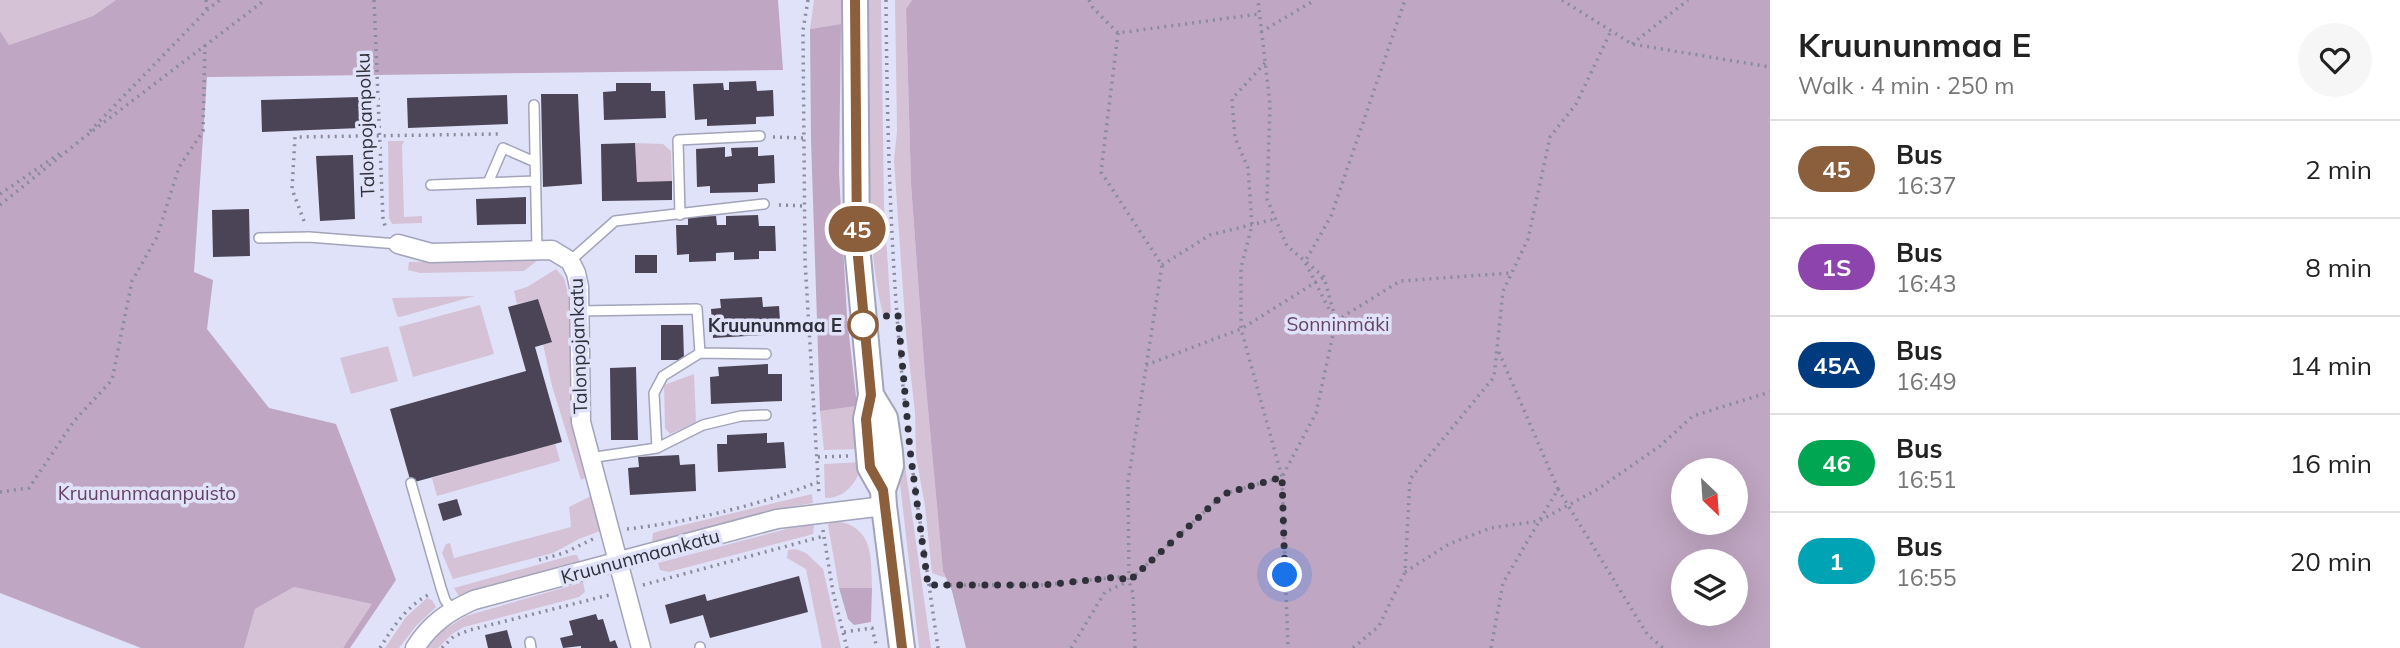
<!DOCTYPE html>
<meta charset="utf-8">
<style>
body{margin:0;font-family:Mulish,sans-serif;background:#f6f6f6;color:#222;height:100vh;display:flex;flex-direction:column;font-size:26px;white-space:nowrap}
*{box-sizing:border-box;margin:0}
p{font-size:23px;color:#767676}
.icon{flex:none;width:38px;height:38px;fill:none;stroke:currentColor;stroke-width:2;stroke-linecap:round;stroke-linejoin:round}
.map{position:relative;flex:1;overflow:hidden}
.side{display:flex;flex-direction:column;background:#fff;width:630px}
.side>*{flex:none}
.badge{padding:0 14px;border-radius:23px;font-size:24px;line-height:46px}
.needle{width:46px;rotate:155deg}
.fabs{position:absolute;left:1671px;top:458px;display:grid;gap:14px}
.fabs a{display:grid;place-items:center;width:77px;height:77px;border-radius:50%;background:#fff;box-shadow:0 7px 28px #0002;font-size:35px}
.you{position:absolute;width:35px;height:35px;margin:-18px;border:5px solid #fff;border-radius:50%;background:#1a73e8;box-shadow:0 0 0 10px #1a73e833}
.map>.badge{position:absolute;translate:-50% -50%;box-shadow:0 0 0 4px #fff}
.round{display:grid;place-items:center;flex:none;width:74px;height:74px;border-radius:37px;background:#f6f6f6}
.overview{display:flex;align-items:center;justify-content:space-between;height:119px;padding:0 28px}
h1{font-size:33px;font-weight:700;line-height:52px}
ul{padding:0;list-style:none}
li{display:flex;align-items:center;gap:21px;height:98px;padding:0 28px;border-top:2px solid #e0e0e0}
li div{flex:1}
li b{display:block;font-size:26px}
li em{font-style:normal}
li .badge{min-width:77px;font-weight:700;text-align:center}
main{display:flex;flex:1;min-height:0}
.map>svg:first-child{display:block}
.green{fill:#d5c2d7}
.forest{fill:#bfa6c2;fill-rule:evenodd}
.building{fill:#4b4456}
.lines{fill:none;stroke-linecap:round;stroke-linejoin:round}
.lane-casing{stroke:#a2a4b9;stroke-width:12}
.street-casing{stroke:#a2a4b9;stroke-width:21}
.secondary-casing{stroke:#a2a4b9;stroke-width:28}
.path{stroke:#8a8c9c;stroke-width:3.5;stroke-dasharray:2 5;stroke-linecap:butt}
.lane{stroke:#fff;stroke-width:9}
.street{stroke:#fff;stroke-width:18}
.secondary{stroke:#fff;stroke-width:24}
.line-casing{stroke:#fff;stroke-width:16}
.line{stroke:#8b5e3c;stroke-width:10}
.walk{stroke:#2f3039;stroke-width:7;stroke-dasharray:0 12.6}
.stop-dot{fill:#fff;stroke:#8b5e3c;stroke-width:3.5}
.labels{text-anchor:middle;stroke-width:7;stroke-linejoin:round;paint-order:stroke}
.street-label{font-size:19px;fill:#2f3039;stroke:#e0e2f9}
.park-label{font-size:19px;fill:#654169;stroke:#e0e2f9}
.stop-label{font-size:19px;font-weight:bold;fill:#2f3039;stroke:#e0e2f9;text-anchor:end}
</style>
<main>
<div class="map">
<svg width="1770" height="648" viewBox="0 0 1770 648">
<rect width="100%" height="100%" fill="#e0e2f9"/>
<path class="green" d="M0,0H116L93,16L9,45L0,31Z
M814,0H841V24L810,29Z
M868,0H881L884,207L891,313L883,315C870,262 870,210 870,155C869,103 868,52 868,0Z
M895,0H912L906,9L911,184L925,376L943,570L946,578L932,573L925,506L916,456L915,412L906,334L894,160L897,131Z
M388,141H404L402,146L404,217L422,216V223L392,224L389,218Z
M635,143L663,144L671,151L672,181L637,182Z
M523,260H538L524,271L420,273L408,270L409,262Z
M556,269L564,278L569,297L572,425L585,478L581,480L552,386L543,344L552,341L538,299L517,304L514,291L527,287Z
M475,296L400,317L397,316L392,298Z
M480,305L494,354L413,377L399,327Z
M388,346L398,381L351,394L340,358Z
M694,374L696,422L670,434L665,428L664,385Z
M857,406L860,449L824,450L820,411Z
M555,443L560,461L437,496L432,478Z
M897,458H904L931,648H919Z
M862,462C859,481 845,499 825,498L824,464Z
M812,494L813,503L772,510L652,542L653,533L659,531Z
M591,496L600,531L579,539L553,553L453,579L442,553L446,544L450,543L454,558L571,527L569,507Z
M836,521C874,527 871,557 872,588H839L828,525L830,522Z
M814,524L813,534L806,536L669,572L660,570L658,563L794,527Z
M796,549L806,553L823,569L841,648H822L806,569L787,558L788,550Z
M573,555H577L580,562L459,596L454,588Z
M583,582L585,592L579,597L464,627L452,634L438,648H427L442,631L466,616Z
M294,587L373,604L343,648H244L255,609Z
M427,598L432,600L436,607L416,626L399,648H385L406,617Z"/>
<path class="forest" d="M116,0H778L783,70L207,77L194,272L213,280L207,329L269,408L336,424L396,580L350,648H343L372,604L294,587L255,609L244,648H141L0,593V31L9,45L93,16Z
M912,0H1770V648H966L952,591L943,571L925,376L911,184L906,9ZM1684,471H1736V523H1684ZM1684,562H1736V614H1684Z
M841,24L839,173L847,317L857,406L820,411L811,140L810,29Z
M839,588H872L871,622L854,625L848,619Z"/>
<path class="building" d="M756,81L757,91L773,90L774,116L756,117V124L707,126V119L695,120L693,84L723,83L724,90H729V82Z
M616,83H651V91H665L666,118L604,120L603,92L616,91Z
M541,94H578L582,184L543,187Z
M507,95L508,124L408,128L407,98Z
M359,97L360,128L262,132L261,100Z
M635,143L637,182L672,181V200L602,201L601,144Z
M725,147V157L732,156L731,148L758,147V156L774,155L775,183L758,184V192L710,193V186L697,187L696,149Z
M353,155L355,219L320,221L316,156Z
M526,197V224L477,225L476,199Z
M249,209L250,256L213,257L212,210Z
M758,215L759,226H775L776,251H759V259L734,260V252L716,253V261L689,262V254L677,255L676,225H688V217L716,216L717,225H726V216Z
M635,255H657V273H635Z
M762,297L763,307L779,306L781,334L713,338L711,309L721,308L720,299Z
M538,299L552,342L535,347L562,442L411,483L390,409L526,371L508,307Z
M661,325H683L684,360H661Z
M768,364V374H782V401L711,404L710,377L719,376L718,367Z
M636,367L638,440H611L610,368Z
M767,433V443L784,442L786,468L718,472L717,444H727V435Z
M679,455L680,465L695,464L696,491L630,495L628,468L639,467L638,457Z
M457,499L462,515L443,521L438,504Z
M799,576L808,612L710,638L703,615L670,624L665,605L705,594L707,601Z
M596,614L598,620L603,619L610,642L615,640L618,648H581V646L563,648L560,638L573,635L569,621Z
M507,630L512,648H488L485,635Z"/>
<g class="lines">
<defs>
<path id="lane" d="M534,105L537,249
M488,183L503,148L535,162
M431,185L535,181
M680,215L678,140L760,136
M259,238L309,237L398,244
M570,261L615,221L764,204
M579,311L697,309L700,353
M657,448L654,393L663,376L700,353L766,354
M589,458L657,448L703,425L741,416L766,415
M411,483L441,588L445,600L452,610
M530,642L531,648
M700,647V648"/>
<path id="street" d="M398,244L431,253L552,250L570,261L576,273L579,287L581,422L641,648
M415,648C430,624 449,611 474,600L777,519L884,506"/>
<path id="secondary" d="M855,0L857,246L871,395L866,419L870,467L883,490
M871,395L885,418L890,452L891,466L883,490L884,506L902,648"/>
</defs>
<use href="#lane" class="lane-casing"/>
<use href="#street" class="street-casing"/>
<use href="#secondary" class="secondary-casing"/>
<path class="path" d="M206,0L207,10
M374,0L383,219L386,229
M808,0L803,30L805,261L819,495
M886,0C887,135 891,272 905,407
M1089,0L1093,8L1118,33L1259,14
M1562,0L1632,44L1770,67
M1261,32L1315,0
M1118,33L1101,172L1162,265L1128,482L1129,580
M1632,44L1688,0
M1265,63L1232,99L1235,138L1248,168L1252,225L1241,268V329L1282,477L1288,648
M90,131L207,10L220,0
M773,137L803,138
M0,194L62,152
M0,205L82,139L265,0
M779,205L805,206
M304,221L292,189L295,137L498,134
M1162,265L1210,235L1275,219
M1332,315L1305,262L1331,216L1405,0
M1336,321L1400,281L1511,273
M1146,365L1241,329L1324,277
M818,457L848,456
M913,473L938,648
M1558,489L1647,634L1663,648
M0,492L29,488L74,421L112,380L132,281L157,237L179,167L203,131L205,45
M627,529C689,522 760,505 818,482
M823,530L833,592L847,648
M539,560L564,553L593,539
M1405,572L1449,544L1491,528L1539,521L1598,489L1660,446L1693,416L1770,392
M643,585L824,536
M929,585H1044L1118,577L1129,581
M844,632L872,628L877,648
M380,648C393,627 406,607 428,595
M442,648L454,636L470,630L609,595
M1071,648L1105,592L1127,582
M1135,648L1133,593L1129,581L1224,494L1282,477L1316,413L1336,321L1324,277L1287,246L1267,199L1270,104L1258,0
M1353,648L1379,626L1405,572L1410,479L1494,377L1503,291L1528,239L1550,137L1576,104L1611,31
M1491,648L1503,583L1558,489L1498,350"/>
<use href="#lane" class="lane"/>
<use href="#street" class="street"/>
<use href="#secondary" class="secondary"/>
</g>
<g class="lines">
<defs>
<path id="line" d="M855,0L857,246L871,395L866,419L870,467L883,490L902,648"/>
</defs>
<use href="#line" class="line-casing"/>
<use href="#line" class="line"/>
<path class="walk" d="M863,325L886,316L898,315L910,450L928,585H1044L1118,577L1129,581L1224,494L1282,477L1285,575"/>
</g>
<circle class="stop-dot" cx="863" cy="325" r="14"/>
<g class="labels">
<g class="street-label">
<text transform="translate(365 125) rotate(-92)" y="7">Talonpojanpolku</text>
<text transform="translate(578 346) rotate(-92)" y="7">Talonpojankatu</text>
<text transform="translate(640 556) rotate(-15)" y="7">Kruununmaankatu</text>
</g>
<g class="park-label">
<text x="1338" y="331">Sonninmäki</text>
<text x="147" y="500">Kruununmaanpuisto</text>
</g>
<g class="stop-label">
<text x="842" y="332">Kruununmaa E</text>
</g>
</g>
</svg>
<div class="fabs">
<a><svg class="needle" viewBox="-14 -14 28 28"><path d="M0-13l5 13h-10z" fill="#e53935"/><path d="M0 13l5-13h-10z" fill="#767676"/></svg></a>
<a><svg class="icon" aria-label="layers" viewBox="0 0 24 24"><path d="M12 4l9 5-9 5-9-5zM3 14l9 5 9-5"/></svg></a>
</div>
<div class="you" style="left:1285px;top:575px"></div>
<b class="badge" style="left:857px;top:229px;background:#8b5e3c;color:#fff">45</b>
</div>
<section class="side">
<div class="overview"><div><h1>Kruununmaa E</h1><p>Walk · 4 min · 250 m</p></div><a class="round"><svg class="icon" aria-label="heart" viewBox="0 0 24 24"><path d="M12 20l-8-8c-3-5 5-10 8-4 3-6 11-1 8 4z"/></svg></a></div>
<ul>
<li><span class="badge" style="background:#8b5e3c;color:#fff">45</span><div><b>Bus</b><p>16:37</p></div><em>2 min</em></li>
<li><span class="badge" style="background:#8e44ad;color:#fff">1S</span><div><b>Bus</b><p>16:43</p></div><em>8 min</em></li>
<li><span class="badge" style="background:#003b80;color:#fff">45A</span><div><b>Bus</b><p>16:49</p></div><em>14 min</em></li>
<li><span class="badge" style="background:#00a651;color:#fff">46</span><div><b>Bus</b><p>16:51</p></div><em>16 min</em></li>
<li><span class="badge" style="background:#00a3b4;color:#fff">1</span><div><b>Bus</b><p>16:55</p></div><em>20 min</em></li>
</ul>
</section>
</main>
